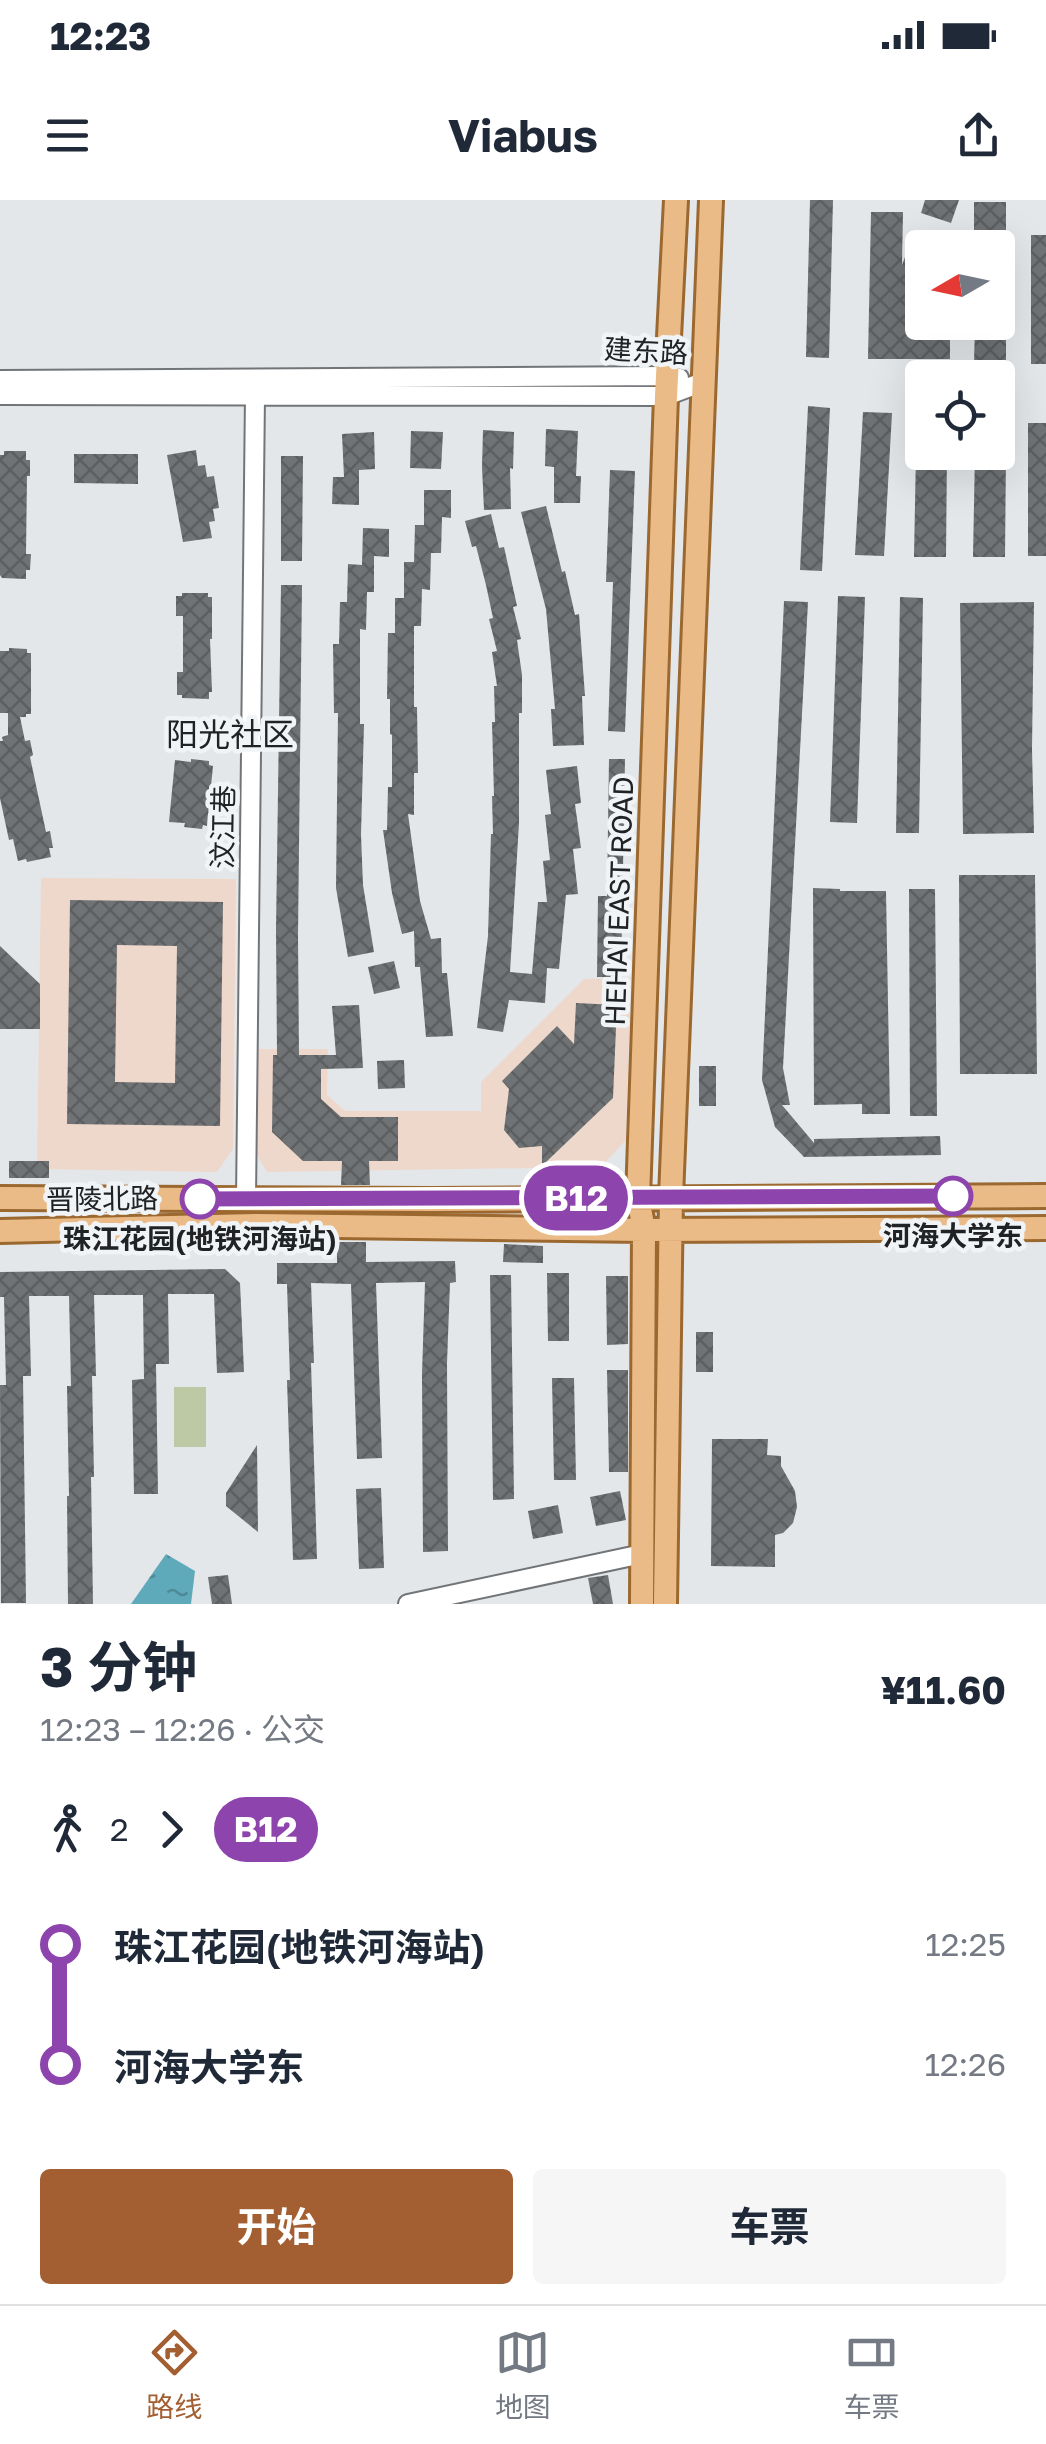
<!DOCTYPE html>
<html lang="zh">
<meta charset="utf-8">
<style>
body{margin:0;font-family:"Golos Text","Noto Sans SC",sans-serif;background:#f6f6f7;color:#1f2937;height:100vh;display:flex;flex-direction:column;font-size:38px;white-space:nowrap}
*{box-sizing:border-box;margin:0}
p{font-size:32px;color:#747a83}
.icon{flex:none;width:55px;height:55px;fill:none;stroke:currentColor;stroke-width:2;stroke-linecap:round;stroke-linejoin:round}
.map{position:relative;height:1404px;overflow:hidden}
.drawer{display:flex;flex-direction:column;background:#fff;flex:1}
.drawer>*{flex:none}
.badge{padding:0 20px;border-radius:32px;font-size:35px;line-height:65px}
.needle{width:65px;rotate:261deg}
.tools{position:absolute;left:905px;top:30px;display:grid;gap:20px}
.tools a{display:grid;place-items:center;width:110px;height:110px;border-radius:10px;background:#fff;box-shadow:0 10px 40px #0002;font-size:50px}
.map>.badge{position:absolute;translate:-50% -50%;box-shadow:0 0 0 5px #fff}
.legs{display:flex;align-items:center;gap:15px;height:110px;padding:0 40px;font-size:32px}
.legs p{margin-inline-start:auto}
.head{display:flex;align-items:center;justify-content:space-between;height:170px;padding:0 40px}
h1{font-size:55px;font-weight:700;line-height:75px}
.primary-button{display:flex;gap:20px;margin-top:auto;padding:20px 40px}
.primary-button a{flex:1;height:115px;border-radius:10px;background:#a35e31;color:#fff;font-size:40px;font-weight:700;line-height:115px;text-align:center}
.primary-button a+a{background:#f6f6f7;color:#1f2937}
ul{padding:0 40px;list-style:none}
li{display:flex;align-items:center;gap:35px;height:120px;font-size:38px}
li i{display:grid;place-items:center;width:15px;height:100%;margin:0 12px;background:currentColor}
li i::after{content:'';width:25px;height:25px;margin:-12px;border:8px solid;border-radius:50%;background:#fff}
li p{margin-inline-start:auto}
li:first-child i{background:linear-gradient(#0000 50%,currentColor 0)}
li:last-child i{background:linear-gradient(currentColor 50%,#0000 0)}
.status{display:flex;justify-content:space-between;align-items:center;height:70px;padding:0 50px;background:#fff;direction:ltr}
.status svg{height:28px;fill:currentColor}
header{display:flex;justify-content:space-between;align-items:center;height:130px;padding:0 40px;background:#fff;font-size:45px;font-weight:700}
.dock{display:flex;justify-content:space-around;align-items:center;height:140px;border-top:2px solid #e0e1e3;background:#fff;font-size:28px;color:#747a83}
.dock a{display:grid;justify-items:center;gap:5px}
.dock .selected{color:#a35e31}
.map>svg:first-child{display:block}
.commercial{fill:#eed8cb}
.park{fill:#bcc9a4}
.water{fill:url(#water-ripples)}
.building{fill:url(#building-cross-hatch);fill-rule:evenodd}
.lines{fill:none;stroke-linecap:round;stroke-linejoin:round}
.minor-casing{stroke:#727578;stroke-width:22}
.major-casing{stroke:#9b6830;stroke-width:28}
.minor{stroke:#fff;stroke-width:18}
.major{stroke:#ebbb87;stroke-width:22}
.line-1-casing{stroke:#fff;stroke-width:22}
.line-1{stroke:#8e44ad;stroke-width:15}
.stop-1-dot{fill:#fff;stroke:#8e44ad;stroke-width:5}
.labels{text-anchor:middle;stroke-width:9;stroke-linejoin:round;paint-order:stroke}
.street-label{font-size:28px;fill:#212223;stroke:#f1f4f7}
.stop-label{font-size:28px;font-weight:bold;fill:#212223;stroke:#f1f4f7}
.quarter-label{font-size:32px;fill:#212223;stroke:#f1f4f7}
</style>
<div class="status"><b>12:23</b><svg viewBox="0 0 49 12"><path d="M0 12V9h3v3zM5 12V6h3v6zM10 12V3h3v9zM15 12V0h3v12zM26 1h20v11H26zM47 4h2v5h-2z"/></svg></div>
<header><svg class="icon" aria-label="menu" viewBox="0 0 24 24"><path d="M4 6h16M4 12h16M4 18h16"/></svg>Viabus<svg class="icon" aria-label="share" viewBox="0 0 24 24"><path d="M12 15V3M7 8l5-5 5 5M5 13v7h14v-7"/></svg></header>
<div class="map">
<svg width="1046" height="1404" viewBox="0 0 1046 1404">
<defs>
<pattern id="water-ripples" width="26" height="14" patternUnits="userSpaceOnUse" patternTransform="scale(2.5)"><rect width="26" height="14" fill="#5faaba"/><path d="M2 4q2-2 4 0t4 0M15 11q2-2 4 0t4 0" fill="none" stroke="#4e8a97"/></pattern>
<pattern id="building-cross-hatch" width="8" height="8" patternUnits="userSpaceOnUse" patternTransform="scale(2.5)"><rect width="8" height="8" fill="#707375"/><path d="M0 0l8 8M0 8l8-8" fill="none" stroke="#5c5e60"/></pattern>
</defs>
<rect width="100%" height="100%" fill="#e4e7ea"/>
<path class="commercial" d="M41,678L236,679L233,949L217,972L37,969Z
M631,778L626,940L601,967L267,972L254,951L256,849H328L327,895L345,911H481V882L584,779Z"/>
<path class="park" d="M174,1187H206V1247H174Z"/>
<path class="water" d="M166,1354L195,1371L191,1404H131Z"/>
<path class="building" d="M810,0H833L829,158L806,157Z
M925,0H959L951,23L921,13Z
M974,2H1006V48H975V36H987L974,32Z
M871,12H903L902,65L913,36H950V48H922V122H950V159H868Z
M1031,35H1046V164H1031Z
M975,122H1006V166L974,165Z
M808,206L830,208L822,371L800,370Z
M863,212L892,213L884,356L855,355Z
M1028,223H1046V356H1028Z
M546,229L578,231L576,276H581L580,303H554V267L545,266Z
M483,230L514,232L513,269L510,268L511,309L484,310L482,267Z
M411,231L443,232L441,269L410,268Z
M374,232L375,269L359,270V305L332,304L333,277H344L342,234Z
M196,250L198,266L205,265L207,277L214,276L219,308L213,309L215,321L209,322L212,338L183,342L167,255Z
M4,251H26V260H30V276H27L26,354H31L30,370H26V379L2,378L0,375V255H4Z
M916,252H947L946,357H914Z
M975,252H1006L1005,357H973Z
M74,254H138V284L74,283Z
M281,256H303L302,361H281Z
M610,270L635,271L625,532L608,531L613,382H606Z
M424,290H451V318L442,317L441,353H431L430,390L422,389L421,426H414V507H417L418,573H414V615L408,614L420,701L431,739L441,738L442,773H447L453,836L426,837L420,767H415L414,731L402,734L392,693L383,630H387L388,587H392V535L390,534V499H387L388,433H395V398H404V362H414L415,325H424Z
M546,306L562,372L565,371L575,415L579,414L585,496H582L584,545L553,546L551,509H555L546,409L521,312Z
M491,314L499,348L504,347L510,374L517,406L513,407L521,439L517,440L522,475V513H519V623L510,772L532,774L538,702H547L543,661L550,660L545,615L551,614L546,570L577,566L581,603L575,604L581,648L573,649L578,694L566,695L559,769L547,768L545,803L509,800L503,832L477,828L488,736L491,634H493L492,596H494L492,522H495L494,486H497L492,452L497,451L489,419L493,418L486,385L476,346L472,347L465,321Z
M363,328L389,329V357L374,356V392H367L366,430L360,429V524H364L361,635L363,685L374,752L348,757L336,688L338,513H334L333,444H339L340,402H347L348,364L362,365Z
M281,385H302L298,735L299,855H336L332,806L359,805L363,868L321,869V899L341,917H398V961H369L370,985H341L342,961H303L272,932L273,855H277L276,730Z
M182,393H208V397H212V439H210L212,492H209V499L182,498V495H177V472H183V416H176V396H182Z
M838,396L865,397L857,623L830,622Z
M900,397L923,398L919,633H896Z
M784,401L808,402L783,868L790,905H782L814,943V939L940,936L941,955L804,957L775,927L762,880Z
M1034,402L1032,549L1034,633L963,634L960,403Z
M9,448L27,449V453H31V514H26V517H20L25,541L30,540L33,555L30,557L46,632L50,631L53,648H49L51,657L27,662L26,659L18,661L13,639L9,640L0,598V541H3L2,537L8,535V513H0V451H9Z
M191,559L209,561V565L213,566L207,626L203,625L202,629L184,627L185,623L169,622L175,560L191,562Z
M609,559H625L621,777H597L598,696H607Z
M959,675H1035L1037,874H960Z
M813,688L840,689V691H886L890,914H862V904L814,905Z
M909,689H935L937,916H910Z
M70,700L223,702L220,926L67,924ZM117,745L177,746L175,883L115,882Z
M0,746L40,784V829H0Z
M394,761L400,788L374,794L368,767Z
M576,803L617,805L613,898L545,963H581V981H542V946L519,948L504,930L509,889L502,881L557,826L574,844Z
M404,860L405,888L378,889L377,861Z
M699,866H716V906H699Z
M9,961H49V978H9Z
M337,1042H366V1062L455,1061L456,1082L450,1083L447,1163L448,1351L423,1352L422,1174L425,1082L376,1083L382,1258L357,1259L351,1084L311,1083L314,1163H311L317,1359L293,1360L287,1180H290L287,1084H277V1063H337Z
M504,1044L543,1046V1063L503,1062Z
M225,1069L240,1083L244,1172L217,1173L214,1094H168L169,1164H156L158,1294H134L132,1180L144,1179L143,1095H94L96,1176H92L94,1277H91L93,1404H68L67,1296H69L67,1186H71L69,1096H29L31,1176H23L26,1403H1L0,1185H6L4,1097H0V1072Z
M547,1073H569V1141H548Z
M490,1075H511L514,1299L493,1300Z
M606,1076H628V1144L607,1145Z
M696,1132H713V1172H696Z
M607,1170H628V1272H609Z
M552,1178H574L576,1280H554Z
M712,1239H768L767,1255L781,1256V1266L795,1291L797,1307L793,1323L783,1333L775,1335V1367L711,1366Z
M257,1245L258,1332L226,1306V1293Z
M381,1288L384,1368L359,1369L356,1289Z
M620,1291L626,1320L596,1326L590,1297Z
M558,1305L563,1333L533,1339L528,1311Z
M228,1375L232,1404H212L208,1377Z
M608,1375L613,1404H593L588,1378Z"/>
<g class="lines">
<defs>
<path id="minor" d="M0,180L667,176L679,178
M0,195L666,196L703,182
M246,999L255,195
M408,1404L642,1354"/>
<path id="major" d="M0,998L433,1000L1046,996
M0,1031L257,1025L644,1030L1046,1028
M642,1404L644,1030L638,998L666,196L676,0
M665,1404L671,997L711,0"/>
</defs>
<use href="#minor" class="minor-casing"/>
<use href="#major" class="major-casing"/>
<use href="#minor" class="minor"/>
<use href="#major" class="major"/>
</g>
<g class="lines">
<defs>
<path id="line-1" d="M200,999L953,996"/>
</defs>
<use href="#line-1" class="line-1-casing"/>
<use href="#line-1" class="line-1"/>
</g>
<g class="stop-1-dot">
<circle cx="953" cy="996" r="18"/>
<circle cx="200" cy="999" r="18"/>
</g>
<g class="labels">
<g class="street-label">
<text transform="translate(646 151) rotate(3)" y="10">建东路</text>
<text transform="translate(223 627) rotate(-89)" y="10">汶江巷</text>
<text transform="translate(619 701) rotate(-88)" y="10">HEHAI EAST ROAD</text>
<text transform="translate(102 999) rotate(-1)" y="10">晋陵北路</text>
</g>
<g class="stop-label">
<text x="953" y="1046">河海大学东</text>
<text x="200" y="1049">珠江花园(地铁河海站)</text>
</g>
<g class="quarter-label">
<text x="230" y="546">阳光社区</text>
</g>
</g>
</svg>
<div class="tools">
<a><svg class="needle" viewBox="-14 -14 28 28"><path d="M0-13l5 13h-10z" fill="#e53935"/><path d="M0 13l5-13h-10z" fill="#747a83"/></svg></a>
<a><svg class="icon" aria-label="locate" viewBox="0 0 24 24"><circle cx="12" cy="12" r="6"/><path d="M12 2v4M12 18v4M2 12h4M18 12h4"/></svg></a>
</div>
<b class="badge" style="left:576px;top:998px;background:#8e44ad;color:#fff">B12</b>
</div>
<section class="drawer">
<div class="head"><div><h1>3 分钟</h1><p>12:23 – 12:26 · 公交</p></div><b>¥11.60</b></div>
<div class="legs"><svg class="icon" aria-label="walk" viewBox="0 0 24 24"><circle cx="13" cy="4" r="2"/><path d="M13 8l-2 6 4 7M11 14l-3 7M7 12l3-4h3l4 4"/></svg>2<svg class="icon" aria-label="forward" viewBox="0 0 24 24"><path d="M9 5l7 7-7 7"/></svg><b class="badge" style="background:#8e44ad;color:#fff">B12</b></div>
<ul>
<li><i style="color:#8e44ad"></i><b>珠江花园(地铁河海站)</b><p>12:25</p></li>
<li><i style="color:#8e44ad"></i><b>河海大学东</b><p>12:26</p></li>
</ul>
<div class="primary-button"><a>开始</a><a>车票</a></div>
</section>
<nav class="dock">
<a class="selected"><svg class="icon" aria-label="directions" viewBox="0 0 24 24"><path d="M12 3l9 9-9 9-9-9zM9 14v-3h6M13 9l2 2-2 2"/></svg>路线</a>
<a><svg class="icon" aria-label="map" viewBox="0 0 24 24"><path d="M3 6l6-2 6 2 6-2v14l-6 2-6-2-6 2zM9 4v14M15 6v14"/></svg>地图</a>
<a><svg class="icon" aria-label="tickets" viewBox="0 0 24 24"><path d="M3 7h18v10H3zM15 7v10"/></svg>车票</a>
</nav>
